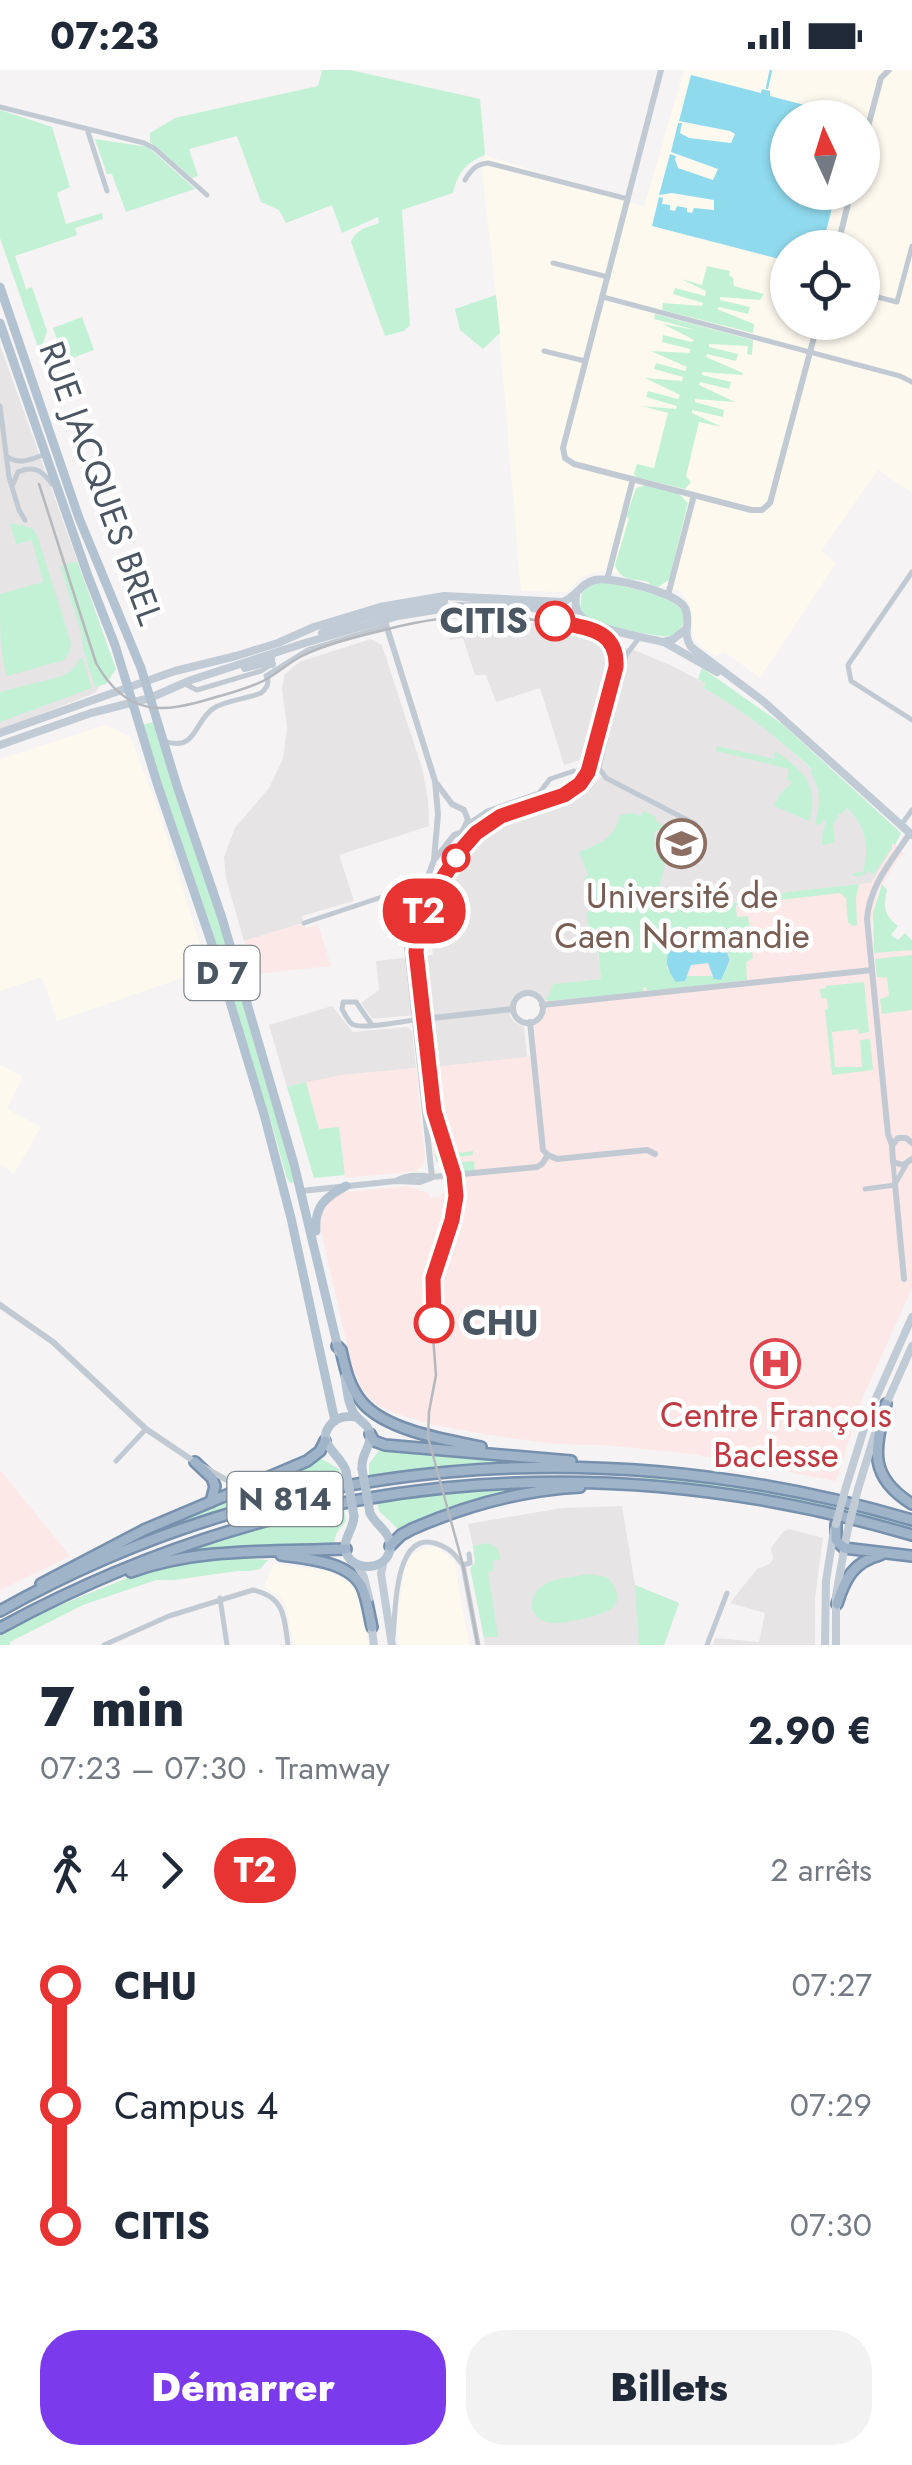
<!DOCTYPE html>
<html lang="fr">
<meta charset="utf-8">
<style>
body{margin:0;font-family:Jost,sans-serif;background:#f2f2f3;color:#1f2937;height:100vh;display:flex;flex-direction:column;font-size:38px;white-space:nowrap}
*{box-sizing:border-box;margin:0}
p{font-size:32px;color:#747a83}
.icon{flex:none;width:55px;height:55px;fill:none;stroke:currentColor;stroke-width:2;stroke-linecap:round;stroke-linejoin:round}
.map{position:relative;height:1575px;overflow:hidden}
.panel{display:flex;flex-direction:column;background:#fff;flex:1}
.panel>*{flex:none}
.badge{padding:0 20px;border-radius:32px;font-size:35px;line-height:65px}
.needle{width:65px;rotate:356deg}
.buttons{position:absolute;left:770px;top:30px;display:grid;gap:20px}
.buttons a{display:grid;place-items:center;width:110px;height:110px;border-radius:50%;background:#fff;box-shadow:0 2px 8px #0004;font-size:50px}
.map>.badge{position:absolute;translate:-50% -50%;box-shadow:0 0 0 5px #fff}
.legs{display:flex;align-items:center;gap:15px;height:110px;padding:0 40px;font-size:32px}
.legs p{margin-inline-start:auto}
.headline{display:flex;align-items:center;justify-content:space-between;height:170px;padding:0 40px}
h1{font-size:55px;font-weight:800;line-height:75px}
.primary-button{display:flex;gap:20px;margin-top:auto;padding:20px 40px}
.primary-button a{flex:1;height:115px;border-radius:40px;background:#7c3aed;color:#fff;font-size:40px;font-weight:800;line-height:115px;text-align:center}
.primary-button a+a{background:#f2f2f3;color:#1f2937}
ul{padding:0 40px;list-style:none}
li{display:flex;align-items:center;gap:35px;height:120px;font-size:38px}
li i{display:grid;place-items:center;width:15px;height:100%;margin:0 12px;background:currentColor}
li i::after{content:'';width:25px;height:25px;margin:-12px;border:8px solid;border-radius:50%;background:#fff}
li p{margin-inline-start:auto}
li:first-child i{background:linear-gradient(#0000 50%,currentColor 0)}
li:last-child i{background:linear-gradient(currentColor 50%,#0000 0)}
.status{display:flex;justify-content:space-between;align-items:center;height:70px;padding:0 50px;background:#fff;direction:ltr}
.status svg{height:28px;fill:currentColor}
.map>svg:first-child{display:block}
.commercial{fill:#fdf9ef;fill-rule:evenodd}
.education{fill:#e6e4e5}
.medical{fill:#fce8e6}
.green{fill:#c3f1d5;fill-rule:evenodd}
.water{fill:#90daee}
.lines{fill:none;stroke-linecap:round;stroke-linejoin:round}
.stream{stroke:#90daee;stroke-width:2.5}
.trunk-casing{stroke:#7690ad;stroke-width:14}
.minor{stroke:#c1cad2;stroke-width:5}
.tertiary{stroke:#c1cad2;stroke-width:6}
.secondary{stroke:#c1cbd6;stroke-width:8}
.primary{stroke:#b3c2d1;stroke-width:9}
.trunk{stroke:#9fb4c9;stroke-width:9}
.tram{stroke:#b5b8bd;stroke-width:2.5}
.secondary-bridge{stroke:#c1cbd6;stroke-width:8}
.primary-bridge{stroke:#b3c2d1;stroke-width:9}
.line-1-casing{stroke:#fff;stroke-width:22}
.line-1{stroke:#e73331;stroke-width:15}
.stop-1-dot{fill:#fff;stroke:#e73331;stroke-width:5}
.labels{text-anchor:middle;stroke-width:9;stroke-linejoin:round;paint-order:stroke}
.shield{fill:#fff;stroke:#808990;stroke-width:2.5}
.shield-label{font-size:32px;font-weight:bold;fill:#4a5661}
.street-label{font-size:35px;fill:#4a5661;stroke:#fff}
.stop-label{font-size:35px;font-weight:bold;fill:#4a5661;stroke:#fff;text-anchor:end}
.education-label{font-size:35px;fill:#785e54;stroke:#fff}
.health-label{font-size:35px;fill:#be3a42;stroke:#fff}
</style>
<div class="status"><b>07:23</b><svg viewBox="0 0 49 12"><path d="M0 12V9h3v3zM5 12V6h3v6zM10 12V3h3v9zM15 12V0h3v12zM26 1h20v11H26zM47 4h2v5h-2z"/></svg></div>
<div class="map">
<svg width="912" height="1575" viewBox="0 0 912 1575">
<rect width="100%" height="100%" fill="#f5f3f3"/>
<path class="commercial" d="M684,0H912V423L878,400L821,481L836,493L760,608L725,582L715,586L700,576L693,567L690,535L680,521L640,507L601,501L583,506L566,522L521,521L496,225L481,93L485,85L644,137ZM788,48H862V122H788ZM788,178H862V252H788Z
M105,655L130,666L158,740L208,899L57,951L42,907L0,921V689Z
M0,995L23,1007L7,1039L41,1057L14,1104L0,1094Z
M427,1477L438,1478L454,1490L469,1575H399L397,1550L405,1496L411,1485Z
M273,1494L329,1501L352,1514L361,1526L368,1575H293L286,1536L280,1527L264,1517Z"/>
<path class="education" d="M0,275L106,571L102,613L95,623L0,660Z
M519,551L543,555L634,580L670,595L705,613L704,618L733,635L774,665L892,772V779L871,813L752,826L750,831L654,842L601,909L553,914L545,943V932L534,921H521L512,928L510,945L514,952L524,957L527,987L430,998L424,944L373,949L361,933L379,920L376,891L433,885L430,859L424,856L431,835L469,776L481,764L511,747L584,723L603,705L604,699L598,693L586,688L564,695L540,618L496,632L486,605H475L463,568L450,570L447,558L450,557L449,554L460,552Z
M371,569L382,575L422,698L428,730L429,756L339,785L354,831L302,846L303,853L244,871L226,808L224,787L235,758L269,718L283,689L287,657L282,620L284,605L299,592Z
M332,936L353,962L407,957L412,961L416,998L343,1005L287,1017L269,955Z
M622,1436L635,1515L679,1533L664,1575H485L471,1498L476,1489L468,1454L562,1438Z
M789,1459L823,1468L815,1528V1575H713L715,1568L759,1572L765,1543L730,1533L757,1499L770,1494L773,1488L771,1478L784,1461Z"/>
<path class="medical" d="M892,772L906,785L900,786L879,819L874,837L872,856L874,883L912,880V1218L862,1329L836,1411L693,1384L604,1375L556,1374L490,1365L434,1355L395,1343L374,1333L361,1318L351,1292L321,1160L320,1144L323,1137L336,1125L347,1122L408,1116L424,1121L429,1123L430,1128L440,1127L449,1113V1105H445L444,1097L434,1087L423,998L537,986L534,955L543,946L547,934L545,929L549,926L553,914L601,909L596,868L654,842L750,831L752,826L871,813L892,779Z
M303,853L306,858L318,855L331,896L254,904L244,871Z
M416,998L425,1088L423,1094L417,1101L345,1108L339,1057L319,1059L306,1012L343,1005Z
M0,1400L70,1486L0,1520Z"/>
<path class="green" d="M320,0H350L480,29L485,85C465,93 458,103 453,123L402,140L410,255L404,261L385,266L351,172C357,159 366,158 379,153L378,147L342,163L332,135L286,153L279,140L261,132L237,66L189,79L198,106L192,108L150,72V63L175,48L318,16L322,1Z
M0,40L52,57L70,117L57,123L66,154L102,143L103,149L75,158L77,165L15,186L26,219L32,217L47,261L40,283L0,168Z
M95,69L148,77L195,119L126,142L112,104H107Z
M707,196L730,201L729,205L733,208L734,216L764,224L760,230L720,227V230L750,237L748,244L719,237L717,239L754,254L753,263L662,240L663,233L702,236L703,233L673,224L675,218L705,226L706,221L681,209L702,215Z
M496,225L500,263L483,279L460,260L455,239Z
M655,244L753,270L752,285L747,284L748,276L709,274V277L738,284L736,291L707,284L706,287L743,303L742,305L702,302V305L731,312L729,319L700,312L699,315L735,332L695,329V332L724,340L723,347L692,340V343L722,357L699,352L686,406L691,412L685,419L636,407L634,404L637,394L654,398L668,343L642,336L676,339L677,336L646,327L648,321L678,329L680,325L645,308L682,311L683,307L654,299L656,293L685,301L687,297L651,281L690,283V279L662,272L663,265L692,272L694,270L663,254L696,260L654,249Z
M82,247L94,280L65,291L53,258Z
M646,415L678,423L688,433L669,510L658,517L650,515L649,512C634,508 621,512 615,495L629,448L626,447L636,418Z
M10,453L32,458L37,465L71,573L69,583L64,590L7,606C0,584 0,550 0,524L43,512L32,470L16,474Z
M77,491L116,599L106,614L95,617L83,579L82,565L60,496Z
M604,512C624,517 721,532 671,566C657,568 594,554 584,545C583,543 582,540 580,538L582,523L592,514Z
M82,587L92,618L0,652V622L63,606L71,601Z
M702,598L782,654L901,763L895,775L892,773L891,779L874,804L868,801L862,806H853L854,803L863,802C870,778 866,755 847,738L841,744H837L839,746L833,754L835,772L822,776V766L826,752L824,750L820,755L815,754C820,735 823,719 810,703L812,699C778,668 744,641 704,618L705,613L698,609Z
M153,652L215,837L295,1112L290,1113L286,1106L273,1058L160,712L143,655Z
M717,676L774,689L775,681C803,700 820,716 809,751L774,736L780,724L793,712L787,710L789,699L716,681Z
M643,741L655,746L657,752L664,755L669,752L673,754L670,769L661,765L659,760L654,762V779L665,793L654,842L750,831L752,826L859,814L856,828L857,855L852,856L848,852L846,828L840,823L736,835L737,847L748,846L750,859L746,861L743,866L747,876L751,877L753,888L746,892L747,910L647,922L646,917L643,918L644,922L548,931L545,929L549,926L553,914L601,909L597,868H592L586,843L592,840C595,830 590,816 583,810L588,805L579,782C599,774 615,769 620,745L633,743L641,746ZM723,871L731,890L721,910L715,909L714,906H686L685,911L676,912L666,897Z
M882,814L887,820C883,837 884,845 898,856L891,865L898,870L905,863L912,870V880L874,883L873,843Z
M912,885V940L882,944L880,929L889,926L887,908L877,907L875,889Z
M864,912L869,962L859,964L858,959L832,962L835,997H862L860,970L870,969L873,1000L832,1005L825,940L828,939L827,928H821L820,919L826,918V916Z
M426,962C428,985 433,1065 449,1080C455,1085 466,1082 473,1081V1085L451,1088L453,1093L474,1091L475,1102L445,1105L444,1097L436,1091L419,963Z
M306,1012L319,1059L339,1057L345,1105L314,1108L287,1017Z
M380,1379L508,1390V1392L433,1397L369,1406V1394Z
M322,1389L339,1399L342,1411L283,1424L181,1455L101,1487L164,1455Z
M641,1403L787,1422L912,1454V1462C824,1437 734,1417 642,1411Z
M515,1419L463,1434L398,1459L379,1441L377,1432L455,1422Z
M344,1437L346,1451L336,1464L334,1474L232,1478L174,1485L256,1458Z
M488,1473L497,1478L501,1489L493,1491V1501L488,1502L498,1567H484L470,1498L475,1493L473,1476Z
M221,1487L268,1490L260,1499L250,1501H237L175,1510H156L83,1535L10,1572V1575H0V1566L43,1542L130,1507L174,1494Z
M588,1504L607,1507C635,1538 602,1545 577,1550C566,1552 555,1555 544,1551C536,1548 537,1546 532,1540C530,1508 564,1509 588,1504Z
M635,1515L679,1533L664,1575H639Z"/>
<path class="water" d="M691,5L761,23L762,19L770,21V26L835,43L833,47L788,48V122L836,123L822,177L788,178L787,191L652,156L659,127L663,128L662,134L670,135V140L675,141L677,136L687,138V142L692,143L694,138L714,140V130L672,123L659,125L670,84L676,86L675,89L678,98L713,110L718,99L671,82L678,53H682L680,63L689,68L731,73L735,64L730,61L679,51Z
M709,865L723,871L730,890L721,910L714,909L708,893L691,895L685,911L676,912C665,898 664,887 674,873Z"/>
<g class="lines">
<path class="stream" d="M767,18L771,0"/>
<defs>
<path id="trunk" d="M337,1276L341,1280C345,1298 349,1317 362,1332C385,1360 446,1370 481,1377
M886,1334C875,1379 867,1406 912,1434
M370,1364L374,1371L385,1375L571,1391
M195,1392L212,1408L215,1416L211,1432
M836,1454V1470L844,1478L912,1486
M390,1476L401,1465L412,1459C465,1436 523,1420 580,1417
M281,1485C306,1489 349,1491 362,1517C367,1528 369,1544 372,1557
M131,1502C199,1477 274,1482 346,1479
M41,1514L144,1460L307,1391L320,1381L325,1371
M837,1534C845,1508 854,1492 880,1485
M0,1541C283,1382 604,1360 912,1450
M0,1558C289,1401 597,1372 912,1465"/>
</defs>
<use href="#trunk" class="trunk-casing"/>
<path class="minor" d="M0,37L144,73L154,78L207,125
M88,62L107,121
M465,110C471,100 476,94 488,93L628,129
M553,193L608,207
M862,223L897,232L912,176
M603,227L900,306L912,312
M544,281L585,291
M0,336L9,407L19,440L25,450
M6,386C20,396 31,389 46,384
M13,414L18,402C34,395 43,401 52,414
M912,502L848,595L851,611L912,650
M639,568L626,585L599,698L606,708L695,754
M266,606L308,580L386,556
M183,613L197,620L261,601L272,594L273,585
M164,671C197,683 194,650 214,638C227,630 247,629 261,623C267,618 270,612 266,606
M468,754L487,741L539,723L550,709L574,701
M902,754L912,740
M304,853L415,816H424
M372,955L356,932H343L342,939C345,944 347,950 352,954C361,960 403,951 415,950
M893,1092L895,1114
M895,1114L906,1095
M865,1119L895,1115
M116,1391L146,1359
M463,1495L478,1575
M220,1528L227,1575
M393,1567C396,1538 394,1448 446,1478C454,1482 458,1489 463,1495L470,1493L469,1484
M104,1575L169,1546L253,1520C285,1527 284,1547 288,1575
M707,1575L727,1523"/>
<path class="tertiary" d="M661,0L563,378L565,388L574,394L751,440H762L770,433L818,252
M881,8L889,0
M862,79L881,8
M837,178L851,122
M607,510L633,409
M668,525L694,425
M384,548L435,711L438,744L434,790L411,852L407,877L432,1107
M910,763C891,792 870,814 867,849L888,1064L892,1075L893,1092L903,1095L912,1089
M435,789L454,765L462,762L468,750L464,740L452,734L437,714
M513 938a15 15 0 1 1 30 0a15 15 0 1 1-30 0Z
M542,935L872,900
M415,950L513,939
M530,952L543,1080L548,1085
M893,1074L898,1068H906L912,1073
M548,1085L557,1089L647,1080L655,1084
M396,1111L420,1112L431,1108
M895,1114L904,1209
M301,1121L396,1111C407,1104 420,1105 432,1107L537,1097L542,1094L548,1085
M0,1235L53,1272L146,1359L195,1392L232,1413H247"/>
<path class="secondary" d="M576,525C575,534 575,542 583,548C595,559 646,568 663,572L672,570L685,560
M322,563C360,545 402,538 444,531
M664,572L717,602
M245,598L268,592L272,594
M0,663L175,601L236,586L278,573L314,557L380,537L444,526L562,532C576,528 580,513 595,510C611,506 678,523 685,538C692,553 681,561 691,577L763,631L912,765
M0,675L91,643L150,628L191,610L305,573L398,546L459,536L486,535L556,540L579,545
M884,1339L912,1276
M846,1417L868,1346L912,1247
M858,1419L877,1357
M383,1494L381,1504L392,1575
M357,1495L364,1507L369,1528
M371,1552L374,1575
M825,1575L826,1511L834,1460
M836,1575V1526L847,1463"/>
<path class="primary" d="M0,217L79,448L141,598L178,719L222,848L294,1094L339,1282
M0,253L88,506L115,575L157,713L218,892L265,1048L291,1148L335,1351
M316,1161C314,1137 325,1127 346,1116
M345,1307C347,1319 348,1338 357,1347C363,1354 370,1355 370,1367C370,1379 361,1383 362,1399
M346,1401C341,1384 312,1372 333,1352C340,1346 348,1346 357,1347
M354,1446C354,1458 345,1466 345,1477C347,1506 398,1502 389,1469C386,1459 375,1454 370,1443"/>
<use href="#trunk" class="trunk"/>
<path class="tram" d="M39,414L96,593C126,646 161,644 213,628C230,623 247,619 263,611C277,604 288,593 302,586C328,573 360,566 388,559C464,540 524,541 598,566C610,572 614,583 613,596C606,623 595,693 577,712C559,732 523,733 500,743C467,757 427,818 417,851C414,861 414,871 413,881L431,1041L448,1096L452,1118L450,1146L434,1192L429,1215L436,1305L429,1342L428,1367L463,1495L478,1575"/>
<path class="secondary-bridge" d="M836,1454L846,1417
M847,1463L858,1419"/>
<path class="primary-bridge" d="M362,1399L370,1443
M346,1401L354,1446"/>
</g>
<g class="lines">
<defs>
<path id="line-1" d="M434,1253L433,1208L452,1150L456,1126L454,1105L434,1041L416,882L419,854L433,823L462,779L476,763L501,746L564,725L580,714L588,702L616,597C618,558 584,558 555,551"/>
</defs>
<use href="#line-1" class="line-1-casing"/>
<use href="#line-1" class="line-1"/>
</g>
<defs>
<symbol id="university-ring" viewBox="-11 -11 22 22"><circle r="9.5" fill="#fff" stroke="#8d6e63" stroke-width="1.5"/><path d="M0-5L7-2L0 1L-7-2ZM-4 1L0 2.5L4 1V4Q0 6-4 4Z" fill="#8d6e63"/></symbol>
<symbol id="hospital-ring" viewBox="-11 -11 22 22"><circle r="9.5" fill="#fff" stroke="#e0444e" stroke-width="1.5"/><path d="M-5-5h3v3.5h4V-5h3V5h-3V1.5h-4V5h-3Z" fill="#e0444e"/></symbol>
</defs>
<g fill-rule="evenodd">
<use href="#university-ring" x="654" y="746" width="55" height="55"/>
<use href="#hospital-ring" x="748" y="1266" width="55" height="55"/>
</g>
<g class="stop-1-dot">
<circle cx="555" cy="551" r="18"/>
<circle cx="456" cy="788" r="12"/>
<circle cx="434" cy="1253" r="18"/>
</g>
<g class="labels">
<g class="shield">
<rect x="184.5" y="876" width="75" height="54" rx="8"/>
<rect x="227.5" y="1402" width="115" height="54" rx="8"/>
</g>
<g class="shield-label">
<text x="222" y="914">D 7</text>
<text x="285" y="1440">N 814</text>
</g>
<g class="street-label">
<text transform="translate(101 413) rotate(70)" y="12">RUE JACQUES BREL</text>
</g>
<g class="stop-label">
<text x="528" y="563">CITIS</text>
<text x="462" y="1265" text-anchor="start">CHU</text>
</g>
<g class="education-label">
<text x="682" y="838">Université de<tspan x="682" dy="40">Caen Normandie</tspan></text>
</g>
<g class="health-label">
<text x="776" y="1357">Centre François<tspan x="776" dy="40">Baclesse</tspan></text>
</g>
</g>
</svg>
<div class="buttons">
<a><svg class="needle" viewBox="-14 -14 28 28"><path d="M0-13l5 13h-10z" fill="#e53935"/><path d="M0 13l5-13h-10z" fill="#747a83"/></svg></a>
<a><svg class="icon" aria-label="locate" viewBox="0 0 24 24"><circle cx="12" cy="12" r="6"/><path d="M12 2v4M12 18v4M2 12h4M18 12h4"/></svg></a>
</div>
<b class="badge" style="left:424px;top:841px;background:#e73331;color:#fff">T2</b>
</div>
<section class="panel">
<div class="headline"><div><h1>7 min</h1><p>07:23 – 07:30 · Tramway</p></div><b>2.90 €</b></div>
<div class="legs"><svg class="icon" aria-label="walk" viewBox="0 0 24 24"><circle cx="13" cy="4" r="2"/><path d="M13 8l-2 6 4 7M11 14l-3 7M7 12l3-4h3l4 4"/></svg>4<svg class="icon" aria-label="forward" viewBox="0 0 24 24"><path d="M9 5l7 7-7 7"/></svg><b class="badge" style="background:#e73331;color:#fff">T2</b><p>2 arrêts</p></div>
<ul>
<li><i style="color:#e73331"></i><b>CHU</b><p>07:27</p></li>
<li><i style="color:#e73331"></i><span>Campus 4</span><p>07:29</p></li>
<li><i style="color:#e73331"></i><b>CITIS</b><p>07:30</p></li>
</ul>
<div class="primary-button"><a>Démarrer</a><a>Billets</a></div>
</section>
